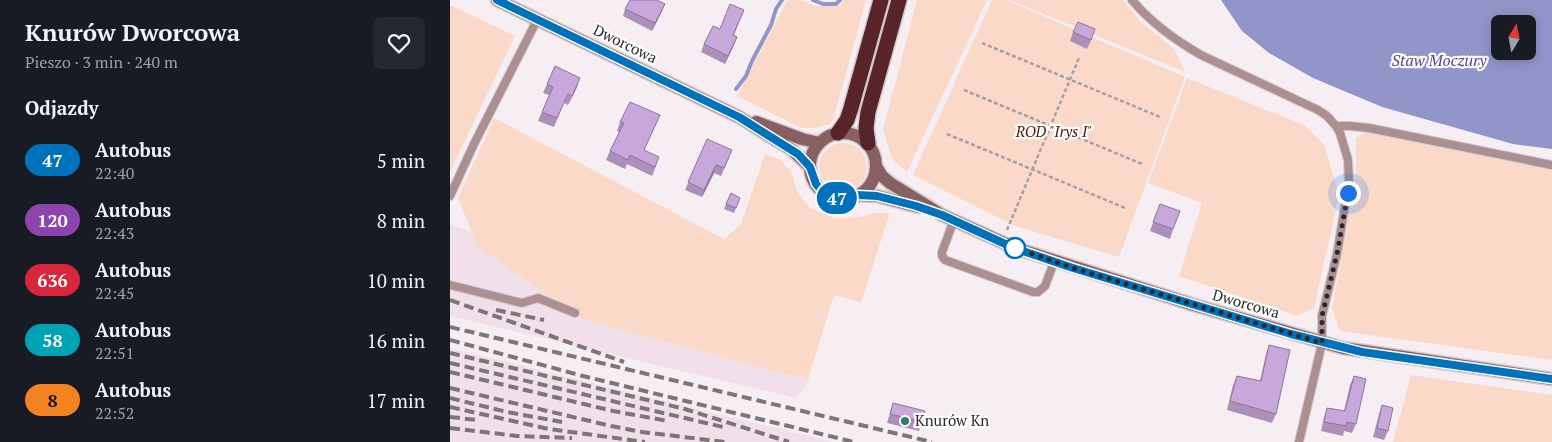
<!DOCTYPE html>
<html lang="pl">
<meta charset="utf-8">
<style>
body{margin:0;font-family:"PT Serif",serif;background:#242831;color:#f1f3f6;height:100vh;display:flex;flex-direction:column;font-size:19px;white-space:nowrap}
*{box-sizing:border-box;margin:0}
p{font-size:16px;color:#9ea1a6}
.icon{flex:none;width:28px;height:28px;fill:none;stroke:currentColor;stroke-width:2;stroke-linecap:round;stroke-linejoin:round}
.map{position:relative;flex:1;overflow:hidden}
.details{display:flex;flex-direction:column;background:#171b24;width:450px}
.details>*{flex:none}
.badge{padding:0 10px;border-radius:16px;font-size:18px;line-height:32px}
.needle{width:32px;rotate:10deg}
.fabs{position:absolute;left:1041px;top:15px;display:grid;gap:10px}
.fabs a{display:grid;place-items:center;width:45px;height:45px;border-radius:8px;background:#171b24;box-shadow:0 2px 12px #0003;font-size:25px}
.you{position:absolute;width:25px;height:25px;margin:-12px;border:4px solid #fff;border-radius:50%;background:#1a73e8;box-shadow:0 0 0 8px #1a73e833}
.map>.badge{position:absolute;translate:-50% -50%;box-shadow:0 0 0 2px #fff}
h2{padding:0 25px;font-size:19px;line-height:45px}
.round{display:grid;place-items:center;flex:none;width:52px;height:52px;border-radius:8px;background:#242831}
.overview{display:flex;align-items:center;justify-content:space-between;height:85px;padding:0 25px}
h1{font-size:24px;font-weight:600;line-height:38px}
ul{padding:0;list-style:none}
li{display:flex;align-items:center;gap:15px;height:60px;padding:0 25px}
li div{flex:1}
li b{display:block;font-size:19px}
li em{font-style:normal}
li .badge{min-width:55px;font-weight:700;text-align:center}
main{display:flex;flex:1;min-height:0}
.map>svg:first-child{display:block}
.built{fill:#f1e0e9}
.green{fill:#fad9c9}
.water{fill:#9295ca;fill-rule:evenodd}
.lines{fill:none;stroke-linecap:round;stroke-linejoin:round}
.stream{stroke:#9295ca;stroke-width:4}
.lane-casing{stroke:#d2cacf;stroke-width:10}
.secondary-casing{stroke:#d2cacf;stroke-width:15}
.highway-casing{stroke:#d2cacf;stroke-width:18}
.path{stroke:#a69fa3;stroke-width:2.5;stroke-dasharray:4 2.5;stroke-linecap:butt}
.lane{stroke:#ac8f90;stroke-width:8}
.secondary{stroke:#896062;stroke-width:12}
.highway{stroke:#582329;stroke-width:15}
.rail{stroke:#7c7679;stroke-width:4;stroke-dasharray:10 5;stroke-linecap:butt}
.wall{fill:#ac90bb}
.shaded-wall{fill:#8c7699}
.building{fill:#c8a8da;stroke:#8c7699}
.line-casing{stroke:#fff;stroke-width:11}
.line{stroke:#0072bc;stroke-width:8}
.walk{stroke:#2b282a;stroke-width:5;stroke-dasharray:0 9}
.stop-dot{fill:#fff;stroke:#0072bc;stroke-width:2.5}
.poi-dot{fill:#307873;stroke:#fff;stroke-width:2}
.labels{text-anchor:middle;stroke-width:4.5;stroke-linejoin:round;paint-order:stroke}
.street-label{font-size:15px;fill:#2b282a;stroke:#fff}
.park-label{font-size:15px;font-style:italic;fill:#441f0a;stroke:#fff}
.poi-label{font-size:15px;fill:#2b282a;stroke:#fff;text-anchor:start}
.water-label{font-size:16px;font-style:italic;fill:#4c4b8f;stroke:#fff}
</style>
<main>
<section class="details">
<div class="overview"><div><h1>Knurów Dworcowa</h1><p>Pieszo · 3 min · 240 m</p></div><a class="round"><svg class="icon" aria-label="heart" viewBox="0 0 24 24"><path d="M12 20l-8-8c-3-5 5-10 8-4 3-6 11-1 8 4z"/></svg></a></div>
<h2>Odjazdy</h2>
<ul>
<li><span class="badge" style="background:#0072bc;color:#fff">47</span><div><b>Autobus</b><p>22:40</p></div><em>5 min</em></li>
<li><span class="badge" style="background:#8e44ad;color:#fff">120</span><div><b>Autobus</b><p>22:43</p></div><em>8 min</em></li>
<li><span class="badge" style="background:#d7263d;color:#fff">636</span><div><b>Autobus</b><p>22:45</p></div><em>10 min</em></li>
<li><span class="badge" style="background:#00a3b4;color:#fff">58</span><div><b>Autobus</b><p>22:51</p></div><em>16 min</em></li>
<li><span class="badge" style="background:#f58220;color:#111">8</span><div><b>Autobus</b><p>22:52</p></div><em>17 min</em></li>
</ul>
</section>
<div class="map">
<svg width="1102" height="442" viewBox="0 0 1102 442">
<rect width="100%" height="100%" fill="#f7eef3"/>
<path class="built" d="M0,225L22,232L28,247L133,320L358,380L356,386L346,398L0,316Z
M0,348L163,388L383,442H0Z"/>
<path class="green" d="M342,0H350L366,6H391L393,0H416L384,117L380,124L364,128H351L287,96L337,1Z
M467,0H537L457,172L442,159L433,130Z
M542,0H556L735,77L669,257L565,226L463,175Z
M559,0H673L690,21L724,49L735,72Z
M0,5L65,36L0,172Z
M737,78L854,125L874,144L889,195L864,308L847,316L729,276L752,203L698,183Z
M44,118L274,239L291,224L315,154L329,159L341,171L347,191L360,208L386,219L410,217L426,213H440L411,302L384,295L358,380L133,320L28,247L8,198Z
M917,132L1102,169V360L890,331L882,309L906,175V138Z
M369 167a24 24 0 1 1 48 0a24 24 0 1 1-48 0Z
M961,375L1102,395V442H943Z"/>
<path class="water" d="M771,0H1102V149L1063,144L932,107L863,78L819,53L792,31ZM1050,24H1078V51H1050Z"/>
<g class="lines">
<path class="stream" d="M363,0L373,4H386L390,0
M286,89L296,76L302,61L321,25L326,9L332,0"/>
<defs>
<path id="lane" d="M682,0C701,23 725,40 751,55L868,110L877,116L886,126L890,133L898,160L899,182L887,254L872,316V343L849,442
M886,126H900L919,128L1102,165
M0,196L24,144L87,20
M504,220L492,252V256L495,260L583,292H588L595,286L604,262
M0,285L72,303L88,298L125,313"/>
<path id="secondary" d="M47,0L289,117L342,150L360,167
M306,122L352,139L370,143
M360 166a33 33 0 1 1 66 0a33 33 0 1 1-66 0Z
M426,166L432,176L440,183L492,215L565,248L744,305L893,348L1102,379
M408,195L427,196L469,207"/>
<path id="highway" d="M388,133L397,120L401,108L431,0
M418,143L416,128L418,112L449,0"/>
</defs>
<use href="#lane" class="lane-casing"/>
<use href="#secondary" class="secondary-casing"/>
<use href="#highway" class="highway-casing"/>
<path class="path" d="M532,43L710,117
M514,90L692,164
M497,134L675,208
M557,230L629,58"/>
<use href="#lane" class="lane"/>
<use href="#secondary" class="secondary"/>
<use href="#highway" class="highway"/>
<path class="rail" d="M0,300L174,362
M46,310L94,320
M0,327L482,442
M0,340L133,376L404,442
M0,353L235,409L339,442
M0,363L273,427
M0,372L163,411L218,421
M0,388L161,426L192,432L275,442
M0,398L57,412L112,422
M0,407L99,429L195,442
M0,417L27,420
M0,428L67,436L122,438"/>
</g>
<path class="wall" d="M215,4L212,11L202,31L173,16L175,9Z
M294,10L284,35L287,37L275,64L251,52L254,44L270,29Z
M623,32L642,38L637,49L620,41Z
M97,84L127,87L118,105L114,103L104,127L88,121L99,95L93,93Z
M170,122L206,124L194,150L206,166L202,176L177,164L175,169L156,160L160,151L169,132L167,131Z
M257,139L279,158L271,176L264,173L252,197L235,190Z
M281,193L290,198L284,213L274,209Z
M710,204L723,229L720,239L700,231Z
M819,345L826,414L822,423L777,410L783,385L787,376L810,381L816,354Z
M904,376L906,424L902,433L894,431L893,436L871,431L874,417L877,408L894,411L900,385Z
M443,403L473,422L469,431L437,423Z
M932,405L938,431L934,440L923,437L929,414Z"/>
<path class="shaded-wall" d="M215,4L212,11L202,31L205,23Z
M287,37L284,45L275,64L278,56Z
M130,78L127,87L118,105Z
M266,165L264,173L252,197L254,190Z"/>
<path class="building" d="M180,0H207L215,4L205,23L175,9Z
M280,4L294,10L283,35L287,37L278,56L254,44L263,26L270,29Z
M628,22L645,29L641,40L623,32Z
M105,66L130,78L122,96L118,94L107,118L92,112L103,87L97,84Z
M180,102L210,115L194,150L209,157L205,167L180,155L178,160L160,151L174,123L170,122Z
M257,139L282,150L274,168L266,165L254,190L238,182Z
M281,193L290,198L286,208L276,204Z
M710,204L730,211L723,229L703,222Z
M819,345L840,350L826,414L780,401L787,376L811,381Z
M904,376L916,379L906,424L897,422L896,426L874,422L877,408L895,411Z
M443,403L475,411L473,422L440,414Z
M932,405L943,408L938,431L927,428Z"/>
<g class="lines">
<defs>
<path id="line" d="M47,0L289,117L348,154L360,167L366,184L372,191L381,196L390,198L408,195L427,196L466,206L492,215L564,248L623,268L841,334L912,352L1102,379"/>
</defs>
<use href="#line" class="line-casing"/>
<use href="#line" class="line"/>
<path class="walk" d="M565,248L623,268L872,343V316L887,254L898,193"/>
</g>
<circle class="stop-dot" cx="565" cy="248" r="10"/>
<circle class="poi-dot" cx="455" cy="421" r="5"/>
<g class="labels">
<g class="street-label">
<text transform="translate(175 44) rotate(26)" y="5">Dworcowa</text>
<text transform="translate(796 304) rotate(16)" y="5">Dworcowa</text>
</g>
<g class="park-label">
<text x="604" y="137">ROD "Irys I"</text>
</g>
<g class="poi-label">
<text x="465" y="426">Knurów Kn</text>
</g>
<g class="water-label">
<text x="989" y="66">Staw Moczury</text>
</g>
</g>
</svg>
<div class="fabs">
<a><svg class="needle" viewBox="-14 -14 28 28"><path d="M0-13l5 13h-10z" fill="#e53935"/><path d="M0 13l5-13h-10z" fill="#9ea1a6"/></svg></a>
</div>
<div class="you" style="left:898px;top:193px"></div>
<b class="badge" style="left:387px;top:198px;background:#0072bc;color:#fff">47</b>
</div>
</main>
